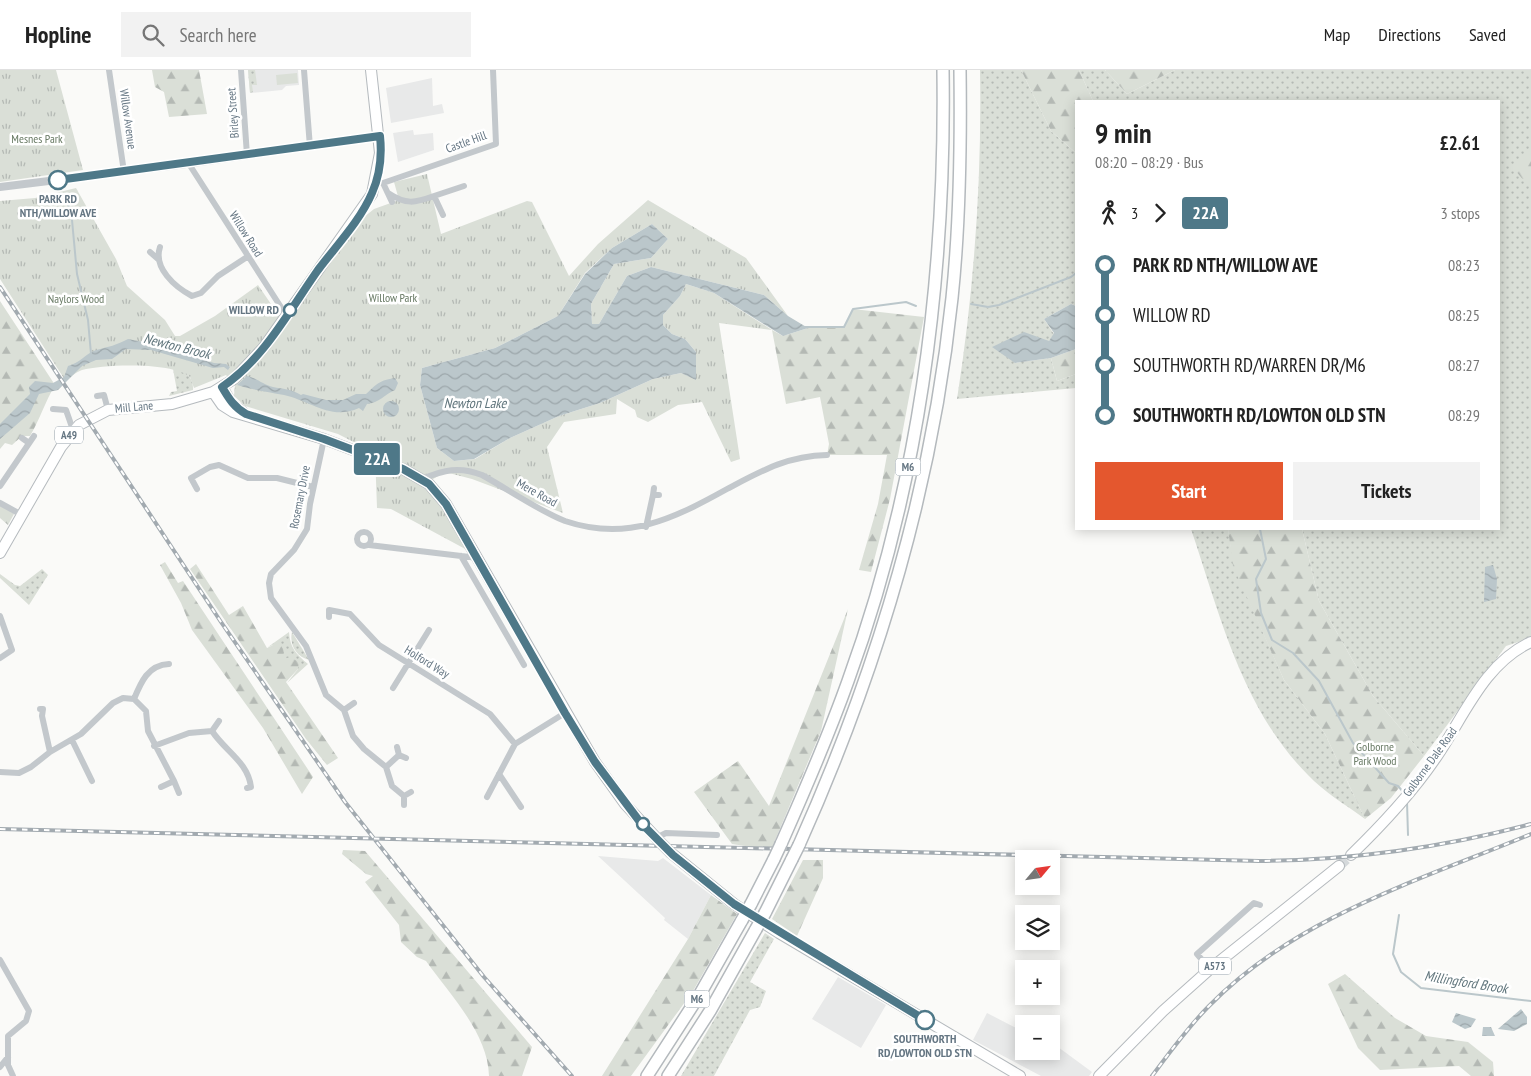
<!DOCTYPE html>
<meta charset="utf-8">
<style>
body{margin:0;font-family:"PT Sans Narrow",sans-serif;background:#f2f2f2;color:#222;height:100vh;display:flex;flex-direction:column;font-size:19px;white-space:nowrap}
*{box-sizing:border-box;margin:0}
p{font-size:16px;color:#767676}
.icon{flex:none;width:28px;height:28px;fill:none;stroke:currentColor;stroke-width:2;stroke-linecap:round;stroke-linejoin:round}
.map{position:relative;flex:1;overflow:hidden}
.side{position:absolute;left:1075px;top:30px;width:425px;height:430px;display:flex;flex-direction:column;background:#fff;border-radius:0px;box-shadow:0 2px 12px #0003}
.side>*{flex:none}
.badge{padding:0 10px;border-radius:4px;font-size:18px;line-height:32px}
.needle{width:32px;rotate:61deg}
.controls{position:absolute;left:1015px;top:780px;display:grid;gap:10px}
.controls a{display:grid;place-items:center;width:45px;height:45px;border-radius:0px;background:#fff;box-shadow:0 2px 12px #0003;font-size:25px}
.map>.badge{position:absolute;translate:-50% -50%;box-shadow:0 0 0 2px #fff}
.legs{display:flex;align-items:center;gap:8px;height:55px;padding:0 20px;font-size:16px}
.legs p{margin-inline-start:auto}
.head{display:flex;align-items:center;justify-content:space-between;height:85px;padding:0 20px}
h1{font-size:28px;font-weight:700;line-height:38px}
.cta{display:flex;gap:10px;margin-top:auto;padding:10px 20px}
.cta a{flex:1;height:58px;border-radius:0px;background:#e4572e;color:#fff;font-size:20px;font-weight:700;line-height:58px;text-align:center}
.cta a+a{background:#f2f2f2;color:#222}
ul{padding:0 20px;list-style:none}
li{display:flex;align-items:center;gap:18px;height:50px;font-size:19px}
li i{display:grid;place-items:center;width:8px;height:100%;margin:0 6px;background:currentColor}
li i::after{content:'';width:12px;height:12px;margin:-6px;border:4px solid;border-radius:50%;background:#fff}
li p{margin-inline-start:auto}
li:first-child i{background:linear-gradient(#0000 50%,currentColor 0)}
li:last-child i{background:linear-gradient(currentColor 50%,#0000 0)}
header{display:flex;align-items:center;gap:30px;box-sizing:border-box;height:70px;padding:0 25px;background:#fff;border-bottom:1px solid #e0e0e0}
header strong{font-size:24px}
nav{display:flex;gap:28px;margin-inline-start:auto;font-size:18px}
.search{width:350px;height:45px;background:#f2f2f2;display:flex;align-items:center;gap:12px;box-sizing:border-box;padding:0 18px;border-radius:0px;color:#767676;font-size:19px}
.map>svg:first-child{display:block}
.built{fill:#e8e9e9}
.grass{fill:url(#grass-dots)}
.forest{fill:url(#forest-firs)}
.park{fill:url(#park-tufts)}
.pitch{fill:#dadfd7}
.water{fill:url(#water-waves)}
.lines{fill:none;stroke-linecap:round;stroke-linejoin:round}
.stream{stroke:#bbc7cb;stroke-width:2}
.primary-tunnel{stroke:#d5d9db;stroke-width:10;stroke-dasharray:10 5;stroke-linecap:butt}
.primary-casing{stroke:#b5babe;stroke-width:12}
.motorway-casing{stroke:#b4b9bd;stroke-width:14}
.minor{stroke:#c3c8cc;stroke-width:6}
.tertiary{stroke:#c3c8cc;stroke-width:8}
.primary{stroke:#fff;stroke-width:10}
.motorway{stroke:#fff;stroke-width:11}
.rail-casing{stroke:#a2aab0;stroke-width:4}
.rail{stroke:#fff;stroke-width:2;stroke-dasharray:5.5;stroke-linecap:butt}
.primary-bridge-casing{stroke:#b5babe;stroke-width:12;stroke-linecap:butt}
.motorway-bridge-casing{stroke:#b4b9bd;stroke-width:14;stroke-linecap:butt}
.primary-bridge{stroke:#fff;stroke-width:10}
.motorway-bridge{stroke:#fff;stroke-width:11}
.line-1-casing{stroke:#fff;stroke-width:11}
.line-1{stroke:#4e7888;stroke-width:8}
.stop-1-dot{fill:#fff;stroke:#4e7888;stroke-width:2.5}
.labels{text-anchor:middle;stroke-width:5;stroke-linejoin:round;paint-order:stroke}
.shield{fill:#fff;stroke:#939fa8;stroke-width:1}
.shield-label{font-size:11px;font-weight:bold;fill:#657683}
.street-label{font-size:12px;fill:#657683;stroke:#fff}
.park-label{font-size:12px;fill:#687a64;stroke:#fff}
.stop-label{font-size:12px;font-weight:bold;fill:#657683;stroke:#fff}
.water-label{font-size:14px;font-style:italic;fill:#60757c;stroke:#fff}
</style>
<header>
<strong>Hopline</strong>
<div class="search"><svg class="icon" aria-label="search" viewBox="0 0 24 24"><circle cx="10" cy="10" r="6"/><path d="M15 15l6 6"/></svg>Search here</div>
<nav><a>Map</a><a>Directions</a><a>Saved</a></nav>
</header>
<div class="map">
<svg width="1531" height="1006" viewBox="0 0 1531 1006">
<defs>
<pattern id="grass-dots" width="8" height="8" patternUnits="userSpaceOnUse" patternTransform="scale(1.25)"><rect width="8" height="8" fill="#dadfd7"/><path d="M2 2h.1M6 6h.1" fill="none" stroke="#b4b9b4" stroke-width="1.8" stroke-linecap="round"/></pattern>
<pattern id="forest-firs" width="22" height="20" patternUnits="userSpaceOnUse" patternTransform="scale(1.25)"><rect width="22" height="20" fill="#dadfd7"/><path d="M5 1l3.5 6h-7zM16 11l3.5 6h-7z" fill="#b4b9b4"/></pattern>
<pattern id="park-tufts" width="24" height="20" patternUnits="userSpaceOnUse" patternTransform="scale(1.25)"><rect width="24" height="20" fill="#dadfd7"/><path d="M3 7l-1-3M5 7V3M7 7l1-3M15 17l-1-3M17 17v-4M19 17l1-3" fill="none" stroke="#b4b9b4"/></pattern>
<pattern id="water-waves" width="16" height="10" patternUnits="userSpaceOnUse" patternTransform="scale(1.25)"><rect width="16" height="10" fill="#bbc7cb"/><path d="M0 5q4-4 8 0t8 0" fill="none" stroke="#9ca6aa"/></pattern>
</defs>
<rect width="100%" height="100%" fill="#fafaf8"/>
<path class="built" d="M248,0H298L299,15L286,16L282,20L250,23Z
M432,8L433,36L442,34L444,43L391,53L386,18Z
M413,60L414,65L433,63L434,80L398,92L393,63Z
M598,786L658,791L663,788L711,825L688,869L664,850L665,848Z
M838,907L886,935L861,978L812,949Z
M987,943L1024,962V981H1051V976L1057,978L1058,977L1092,1002L1089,1006H1041L973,970Z"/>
<path class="grass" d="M248,0H255L257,15H252L253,22L250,23Z
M980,0H1021L1051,61L1076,83V236L1071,234L1044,249L1054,264L1049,271L1015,293L1051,288L1057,311L1076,304V318L957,329C974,221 982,109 980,0Z
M1079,0H1105L1127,24L1175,0H1531V568L1506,576L1424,686L1373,626L1319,531L1302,459H1499V31H1093Z
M173,299C185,300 194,307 193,320L169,326L171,322L177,321Z
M1191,459H1228L1234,496L1284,610L1325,664L1365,749C1346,735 1324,722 1308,705C1242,639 1220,545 1191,459Z
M42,499L48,505L29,535L0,508V504L15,515L20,516Z
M289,562C290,578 296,584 308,594L287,613L298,599L284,590L273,575L268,577Z
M292,562L309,590C296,587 289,574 292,562Z
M765,863L774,869L750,912L766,921L760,937L750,940L714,1006H681Z"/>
<path class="forest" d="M152,0H199L207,44L169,47L164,22L155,17Z
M1021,0H1079L1093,31H1076V83L1051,61Z
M1105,0H1175L1127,24Z
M1531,81V110L1526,113L1514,99L1525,84Z
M0,231L55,315C45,332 40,349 30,366H22L12,375L5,373L0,379Z
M853,239L924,247L890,429L871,502L859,500L878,434L887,385H827L829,374L820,327L786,334L772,260L783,266L808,258L844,257Z
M1076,279V304L1057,311L1051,288Z
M0,434L14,444L8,455L0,448Z
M1228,459H1302L1319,531L1373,626L1424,686L1391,728L1365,749L1325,664L1284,610L1233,496Z
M165,492L178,513L183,511L313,707L302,724L263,658L192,560L181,533L160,495Z
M196,494L229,545L243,536L267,578L273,575H283L284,589L290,587L299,592L298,599L286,612L338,688L327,695L306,669L190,499Z
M848,539L821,661L771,780L732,774L694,722L738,691L769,736Z
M343,780L365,781L532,977L522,1006H489C488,963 450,925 426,891L417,887L401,872L399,855L365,812L373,806L366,804L342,784Z
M803,790H823V808L797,866L772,849Z
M711,825L737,844L693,921L631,1006H602L688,869Z
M1345,904L1395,948L1426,966L1468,972L1493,992L1494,1006H1471L1459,996L1380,1000L1358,978L1328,914Z"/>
<path class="park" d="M0,0H56L83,100L0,112Z
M427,104L441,164L527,131L532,132L569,206L598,174L648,130L746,188L788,246L764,225L651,197L627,206L599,254H592L591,234L614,194L651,188L668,169L652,154L612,178L585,203L558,246L495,278L422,298L420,315L437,378L454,391L475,389L510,368L559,346L600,333L653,309L681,303L696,309V282L685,269L672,264L663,255V245L680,226L686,214L714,223L772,260L719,253L740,389L731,392L702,332L678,335L648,352L637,347L635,340L617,329L616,344L564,352L547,377L563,443L472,409L445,402L423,415L433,422L469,481L391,439L377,438L375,383L338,364L245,336L234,326L235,315L226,305L194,318L190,307C173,292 105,294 82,300C76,302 71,307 65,310L0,209V131L35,128L76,118L116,189L127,216L165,250L175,266H180L215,246L258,215L284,253L348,160L374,139L399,130L394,112Z"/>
<path class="pitch" d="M297,3L298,13L277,15L276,5Z"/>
<path class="water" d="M652,154L668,169L651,188L614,194L591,234L592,254H599L627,206L651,197L764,225L788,246L808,258L783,266L714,223L686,214L680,226L663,245V255L672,264L685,269L696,282V310L681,303L653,309L600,333L559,346L510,368L474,389L454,391L437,378L420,315L422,298L495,278L558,246L585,204L612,178Z
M1071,234L1076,236V279L1051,288L1015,293L992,277L1024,262L1049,271L1054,263L1044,249Z
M128,269L153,274L214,293L226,294L230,297L228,300L224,297L213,298L151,280L126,279L112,289L96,290L82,296L58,320L39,324L30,343L0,369V354L30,324L29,317L35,311L53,313L64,307L68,296C80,293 85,284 96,280C108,277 117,275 128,269Z
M247,306C257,308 263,315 273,317C283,319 291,319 301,325L303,324L326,330H343L356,324H366C379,312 379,311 395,308L398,313L395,320C385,324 379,333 367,334L363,341L359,338C331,351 311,331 284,325C268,322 253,320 237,315Z
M383 339a8 8 0 1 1 16 0a8 8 0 1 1-16 0Z
M1493,495L1497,509L1496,529L1484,532L1485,497Z
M1521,939L1527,947V954L1514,961L1498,959Z
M1456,943L1476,949L1471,957L1465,959L1452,952Z
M1483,957H1491L1495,966H1482Z"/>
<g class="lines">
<path class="stream" d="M67,129L72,150L77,204L88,250L91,284
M971,234L988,237L999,235L1071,207L1076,203
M805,257H844L853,239L906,232L916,236
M1260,459L1266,489L1256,509L1261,543L1272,570L1293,583L1319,611L1353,673L1389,713L1398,716L1404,723
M1407,732L1408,765
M1399,845L1393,884L1401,902L1421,918L1531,931"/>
<path class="primary-tunnel" d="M1339,796L1351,785"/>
<defs>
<path id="primary" d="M222,317L232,334L243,342
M213,322L222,335L233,342L324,369L403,399L429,414L446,434L595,692L625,734L661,773
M0,483L61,377L79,355L108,340L172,334L213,322L234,309L264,277L372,124L380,83L371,0
M671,783L734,834L779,863L1020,1006
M1351,785C1382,755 1411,724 1435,689C1463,649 1483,594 1531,572
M1099,1006L1163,941L1210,899L1339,796"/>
<path id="motorway" d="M781,774C805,720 828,667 848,611C919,416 946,207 943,0
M799,775C877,601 932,418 952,228C960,152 961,76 960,0
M751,834L774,789
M765,843L792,789
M647,1006L700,924L742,850
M668,1006L710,941L756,859"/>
</defs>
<use href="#primary" class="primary-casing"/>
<use href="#motorway" class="motorway-casing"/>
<path class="minor" d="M109,0L124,102
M241,0L247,85
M304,0L310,77
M189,94L286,245
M375,113H383L496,74L493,0
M383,113L392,132
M388,123C406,135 415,133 434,126L443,145
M434,126L464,116
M160,177C153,198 175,217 192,226L201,223L218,206L247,187
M150,182L158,189
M97,326L104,325L108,340
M53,339L66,340L73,360
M22,368L29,373
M324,369L310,434L307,459L294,480L271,504L269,513L271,528L306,576L326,625L344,640L353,666L364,679L386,697L392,716L404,726
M422,409C444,400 459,396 482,405C506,418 541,442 565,451C627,472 673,449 727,419C761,401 787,386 827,385
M0,416L34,366
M654,418L653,425H659
M197,419L191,408L210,397L219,395L248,408H277L313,417
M0,433L22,445
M646,457L653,425
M357 469a7 7 0 1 1 14 0a7 7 0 1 1-14 0Z
M369,475L478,488
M461,486L524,595
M0,546L12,580L0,588
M329,547V540L350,544L379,575L490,644L515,674
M393,618L429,560
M134,629C141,612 148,595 169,594
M40,639H43L42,646L50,682
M344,640L354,633
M212,661C225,681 248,692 251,717L247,718
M72,670L92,711
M154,676L189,663L212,661L219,651
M397,677L399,685L406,688
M386,697L399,685
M0,702L19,703L31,697L50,682L81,664L113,633L123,628L134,629L146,641L148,661L174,711
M499,704L521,737
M161,717L174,711L179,723
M487,727L515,674L565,643
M404,735V726L411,722
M656,768L666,763L717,765
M0,890L29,941L26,951L8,966V995L13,1006
M1210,899L1197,884L1254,833L1260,835
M0,997L8,987"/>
<path class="tertiary" d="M0,117L186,94L380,66"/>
<use href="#primary" class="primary"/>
<use href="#motorway" class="motorway"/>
<defs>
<path id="rail" d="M0,217L221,552L345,732L484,907L572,1006
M0,759L1259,791C1352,790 1441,778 1531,754
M1152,1006C1170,982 1188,957 1209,936C1296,847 1420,810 1531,764"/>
</defs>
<use href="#rail" class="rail-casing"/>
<use href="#rail" class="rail"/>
<defs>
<path id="primary-bridge" d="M661,773L671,783"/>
<path id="motorway-bridge" d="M774,789L781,774
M792,789L799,775
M742,850L751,834
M756,859L765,843"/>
</defs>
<use href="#primary-bridge" class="primary-bridge-casing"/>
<use href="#motorway-bridge" class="motorway-bridge-casing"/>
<use href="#primary-bridge" class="primary-bridge"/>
<use href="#motorway-bridge" class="motorway-bridge"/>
</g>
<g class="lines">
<defs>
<path id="line-1" d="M58,110L380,66C382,85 380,105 372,123C360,151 336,176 318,200C289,241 264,289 222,317C229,329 234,337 246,344L324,369L403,399L429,414L446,434L565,643L595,692L640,752L673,785L734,834L925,950"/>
</defs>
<use href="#line-1" class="line-1-casing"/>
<use href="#line-1" class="line-1"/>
</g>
<g class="stop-1-dot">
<circle cx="58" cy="110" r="9"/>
<circle cx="290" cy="240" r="6"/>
<circle cx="643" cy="754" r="6"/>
<circle cx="925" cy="950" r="9"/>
</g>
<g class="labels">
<g class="shield">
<rect x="55" y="356.5" width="28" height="17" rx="4"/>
<rect x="895.5" y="388.5" width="25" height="17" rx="4"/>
<rect x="1199" y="887.5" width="32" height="17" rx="4"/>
<rect x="684.5" y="920.5" width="25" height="17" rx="4"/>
</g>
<g class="shield-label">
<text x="69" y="369">A49</text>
<text x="908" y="401">M6</text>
<text x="1215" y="900">A573</text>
<text x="697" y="933">M6</text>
</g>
<g class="street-label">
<text transform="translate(233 43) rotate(-94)" y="4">Birley Street</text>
<text transform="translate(128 49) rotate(82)" y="4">Willow Avenue</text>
<text transform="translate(466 72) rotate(-20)" y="4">Castle Hill</text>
<text transform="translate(246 164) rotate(58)" y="4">Willow Road</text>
<text transform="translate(134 337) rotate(-5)" y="4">Mill Lane</text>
<text transform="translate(537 423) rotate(29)" y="4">Mere Road</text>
<text transform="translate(300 427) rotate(-79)" y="4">Rosemary Drive</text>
<text transform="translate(427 592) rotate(32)" y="4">Holford Way</text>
<text transform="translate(1430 692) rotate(-54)" y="4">Golborne Dale Road</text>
</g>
<g class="park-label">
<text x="37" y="73">Mesnes Park</text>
<text x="393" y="232">Willow Park</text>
<text x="76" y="233">Naylors Wood</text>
<text x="1375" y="681">Golborne<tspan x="1375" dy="14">Park Wood</tspan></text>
</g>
<g class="stop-label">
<text x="58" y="133">PARK RD<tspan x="58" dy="14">NTH/WILLOW AVE</tspan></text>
<text x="279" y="244" text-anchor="end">WILLOW RD</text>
<text x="925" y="973">SOUTHWORTH<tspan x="925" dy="14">RD/LOWTON OLD STN</tspan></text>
</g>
<g class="water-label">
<text transform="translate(177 276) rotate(14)" y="5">Newton Brook</text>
<text x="475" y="338">Newton Lake</text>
<text transform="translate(1466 912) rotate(9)" y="5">Millingford Brook</text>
</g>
</g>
</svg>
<div class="controls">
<a><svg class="needle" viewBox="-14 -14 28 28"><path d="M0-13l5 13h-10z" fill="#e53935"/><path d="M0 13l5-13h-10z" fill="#767676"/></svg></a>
<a><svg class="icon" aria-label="layers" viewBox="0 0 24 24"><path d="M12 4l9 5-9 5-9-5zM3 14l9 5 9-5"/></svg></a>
<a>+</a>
<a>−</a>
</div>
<b class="badge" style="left:377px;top:389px;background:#4e7888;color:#fff">22A</b>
<section class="side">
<div class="head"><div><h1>9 min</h1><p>08:20 – 08:29 · Bus</p></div><b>£2.61</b></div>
<div class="legs"><svg class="icon" aria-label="walk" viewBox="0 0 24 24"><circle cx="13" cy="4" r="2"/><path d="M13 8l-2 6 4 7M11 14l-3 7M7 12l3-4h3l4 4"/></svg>3<svg class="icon" aria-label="forward" viewBox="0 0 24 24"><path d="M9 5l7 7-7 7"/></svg><b class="badge" style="background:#4e7888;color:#fff">22A</b><p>3 stops</p></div>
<ul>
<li><i style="color:#4e7888"></i><b>PARK RD NTH/WILLOW AVE</b><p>08:23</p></li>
<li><i style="color:#4e7888"></i><span>WILLOW RD</span><p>08:25</p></li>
<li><i style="color:#4e7888"></i><span>SOUTHWORTH RD/WARREN DR/M6</span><p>08:27</p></li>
<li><i style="color:#4e7888"></i><b>SOUTHWORTH RD/LOWTON OLD STN</b><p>08:29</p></li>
</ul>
<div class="cta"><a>Start</a><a>Tickets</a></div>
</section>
</div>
